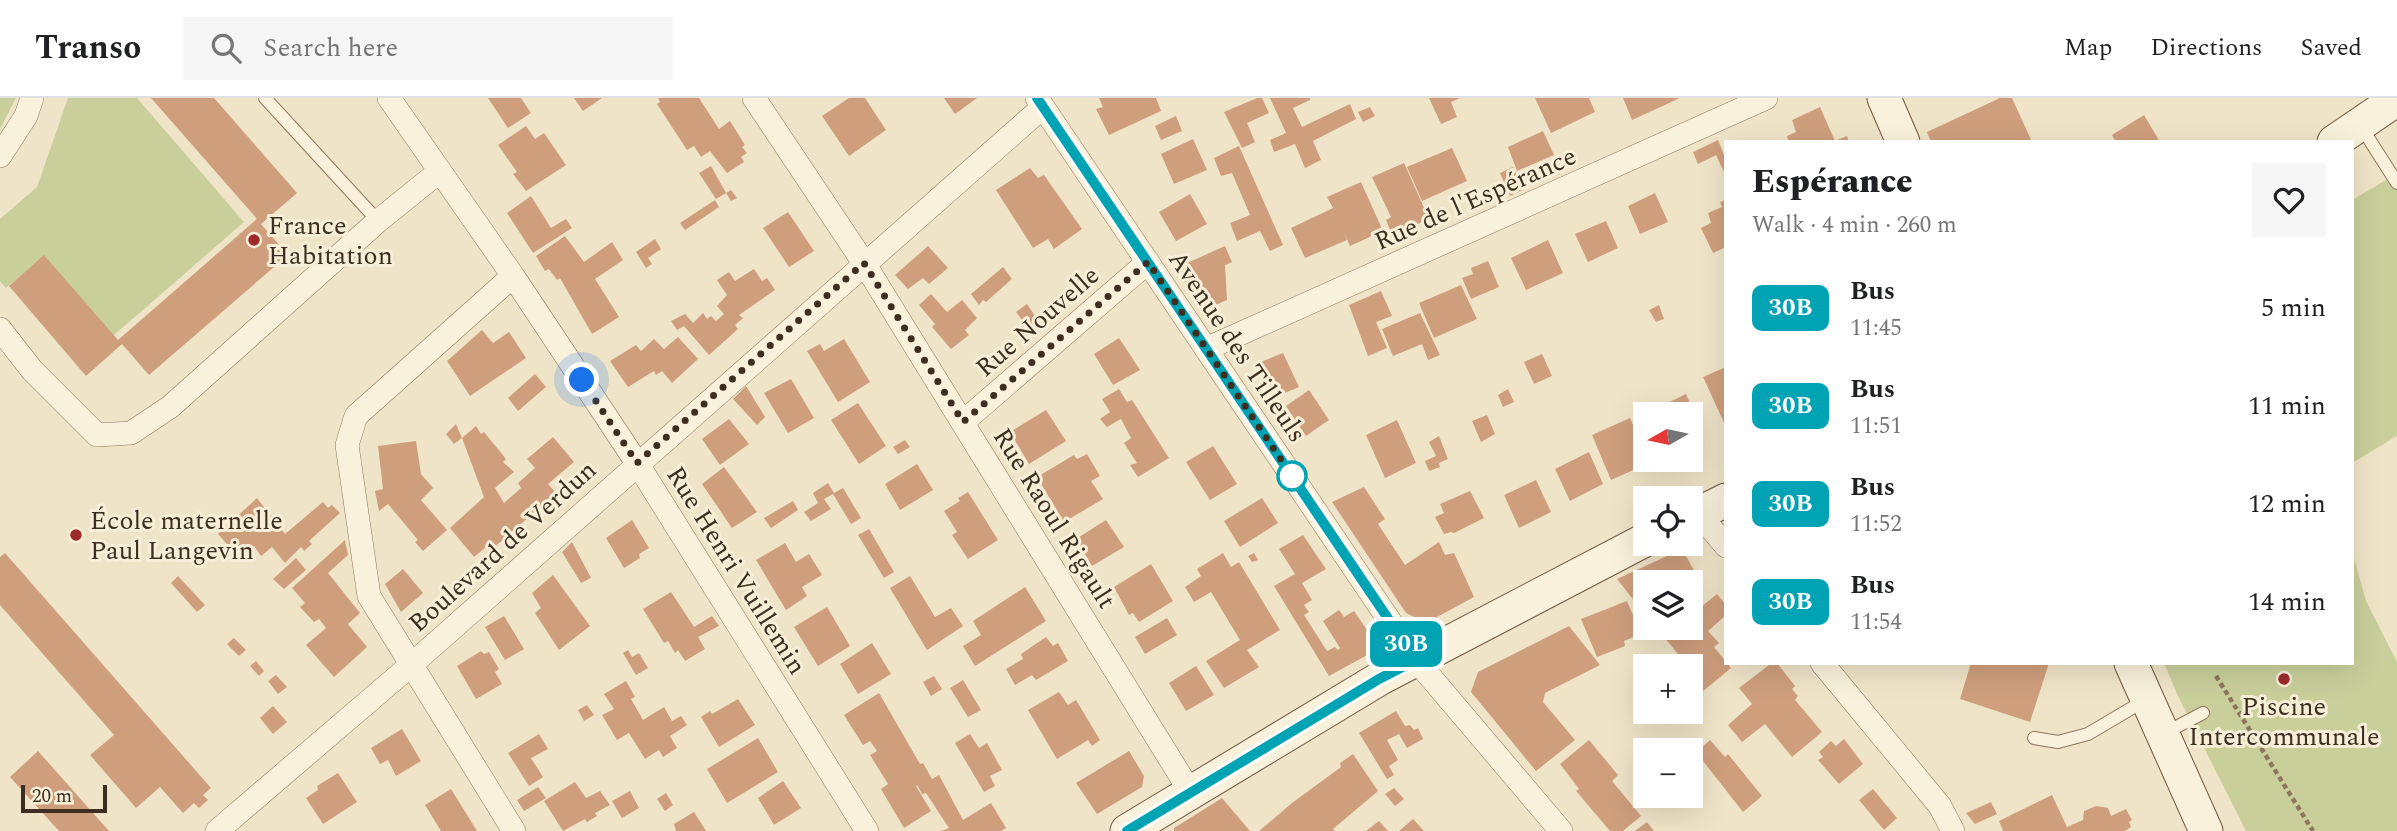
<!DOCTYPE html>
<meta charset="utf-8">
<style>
body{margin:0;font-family:Spectral,serif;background:#f6f6f6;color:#202124;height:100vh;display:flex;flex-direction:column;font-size:26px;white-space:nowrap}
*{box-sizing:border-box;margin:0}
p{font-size:23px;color:#757577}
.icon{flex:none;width:38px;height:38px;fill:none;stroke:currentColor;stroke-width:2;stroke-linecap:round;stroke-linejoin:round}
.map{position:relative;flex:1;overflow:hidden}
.details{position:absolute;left:1724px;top:42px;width:630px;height:525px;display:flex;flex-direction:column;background:#fff;border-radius:0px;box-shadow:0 7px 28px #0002}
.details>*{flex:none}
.badge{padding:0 14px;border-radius:10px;font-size:24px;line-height:46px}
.needle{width:46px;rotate:261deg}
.fabs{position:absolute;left:1633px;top:304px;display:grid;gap:14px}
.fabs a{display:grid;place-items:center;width:70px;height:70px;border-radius:0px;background:#fff;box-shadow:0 7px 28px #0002;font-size:35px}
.scale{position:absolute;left:21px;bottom:18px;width:86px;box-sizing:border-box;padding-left:7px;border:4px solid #3d2e20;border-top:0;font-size:19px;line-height:24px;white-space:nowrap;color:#3d2e20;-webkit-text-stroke:5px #f7eed8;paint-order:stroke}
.you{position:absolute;width:35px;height:35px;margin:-18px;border:5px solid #fff;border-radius:50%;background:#1a73e8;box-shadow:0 0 0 10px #1a73e833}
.map>.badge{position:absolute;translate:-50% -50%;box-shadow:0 0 0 4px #fff}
.round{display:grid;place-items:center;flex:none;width:74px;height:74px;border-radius:0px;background:#f6f6f6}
.headline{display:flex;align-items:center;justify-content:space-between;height:119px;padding:0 28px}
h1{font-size:33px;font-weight:800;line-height:52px}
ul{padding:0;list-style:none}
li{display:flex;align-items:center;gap:21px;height:98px;padding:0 28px}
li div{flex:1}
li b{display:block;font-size:26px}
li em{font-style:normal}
li .badge{min-width:77px;font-weight:700;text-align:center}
header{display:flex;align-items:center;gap:42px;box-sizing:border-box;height:98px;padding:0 35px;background:#fff;border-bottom:2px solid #e0e0e0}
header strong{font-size:33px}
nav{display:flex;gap:38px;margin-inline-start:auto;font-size:24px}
.search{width:490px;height:63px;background:#f6f6f6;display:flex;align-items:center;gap:18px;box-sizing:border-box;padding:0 24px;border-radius:0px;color:#757577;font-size:26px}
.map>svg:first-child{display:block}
.green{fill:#c9cf9b}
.building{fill:#cf9f7d}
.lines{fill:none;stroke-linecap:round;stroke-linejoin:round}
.lane-casing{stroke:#8d765c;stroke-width:14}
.street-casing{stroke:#8d765c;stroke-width:24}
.secondary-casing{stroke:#6f573f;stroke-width:35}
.path{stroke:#8d765c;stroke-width:4.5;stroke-dasharray:5 3.5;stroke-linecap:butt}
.lane{stroke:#faf1dc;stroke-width:12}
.street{stroke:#faf1dc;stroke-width:23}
.secondary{stroke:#faf1dc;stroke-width:33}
.line-casing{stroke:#fff;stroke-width:16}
.line{stroke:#00a3b4;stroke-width:10}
.walk{stroke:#3d2e20;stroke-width:7;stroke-dasharray:0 12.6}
.poi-dot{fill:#9e2a2b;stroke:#f7eed8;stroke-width:2.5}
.stop-dot{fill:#fff;stroke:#00a3b4;stroke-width:3.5}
.labels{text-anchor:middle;stroke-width:6;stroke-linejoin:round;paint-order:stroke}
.street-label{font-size:26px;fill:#3d2e20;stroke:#f7eed8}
.poi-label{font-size:26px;fill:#3d2e20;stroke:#f7eed8;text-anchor:start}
</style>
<header>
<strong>Transo</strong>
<div class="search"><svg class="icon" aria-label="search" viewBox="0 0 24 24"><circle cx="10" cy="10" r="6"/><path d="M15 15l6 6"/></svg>Search here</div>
<nav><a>Map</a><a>Directions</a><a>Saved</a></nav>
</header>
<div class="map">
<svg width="2397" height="733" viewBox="0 0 2397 733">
<rect width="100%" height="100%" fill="#f0e4c8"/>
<path class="green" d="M0,0H16L0,31Z
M68,0H137L244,124L113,238L44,158L6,190L0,183V121L37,89Z
M2391,79L2397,91V338L2352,365V102Z
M2352,453L2366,503L2397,564V733H2246L2178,598L2164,565H2352Z"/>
<path class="building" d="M151,0H214L297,95L261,126L288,157L149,277L122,246L86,278L9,188L44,157L118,242L257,121Z
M488,0H521L531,15L508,30Z
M574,0H602L583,13Z
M658,0H699L719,31L730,23L745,47L742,49L747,55L741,59L744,64L727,75L710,53L701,59L694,48L687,52L657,6L660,4Z
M849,0H865L886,32L849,58L822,18Z
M944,0H977L955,16Z
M1099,0H1156L1161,13L1109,37L1096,11L1103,9Z
M1257,0H1262L1269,15L1247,25L1255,44L1242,50L1224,14Z
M1270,0H1310V2L1293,10L1302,29L1350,6L1356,21L1313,43L1321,62L1305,70L1295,46L1274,54L1270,42L1286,35Z
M1429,0H1460L1451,4L1457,19L1441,26Z
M1535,0H1589L1595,14L1551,35Z
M1623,0H1680L1632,22Z
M2000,0H2012L2032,44H1931L1927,34Z
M1370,9L1375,18L1363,24L1358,14Z
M1820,9L1835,43L1847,38L1849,44H1789L1787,38L1796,34L1792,22Z
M2144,17L2160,44H2116L2112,37Z
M1176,18L1182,33L1161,42L1155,28Z
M526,28L535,41L544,35L566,67L526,93L513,76L517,74L498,47Z
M1543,33L1554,57L1517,73L1508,49Z
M1193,41L1207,72L1174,86L1161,56Z
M1718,42L1724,57L1726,56V78L1716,57L1698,66L1693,54Z
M1239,48L1283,147L1270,153L1260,133L1237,143L1230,125L1250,117L1232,75L1221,78L1214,60Z
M1452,50L1467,83L1422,103L1407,69Z
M1404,65L1429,121L1413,128L1414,133L1404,137L1402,133L1392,137L1386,122L1391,119L1372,79Z
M711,68L726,95L716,101L699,75Z
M1513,69L1523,92L1510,98L1500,75Z
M1030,70L1038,80L1044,77L1082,131L1054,151L1048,141L1033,150L996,92Z
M1361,84L1383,133L1350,148L1343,132L1347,142L1305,160L1291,130L1333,110L1327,99Z
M731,92L737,100L731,103L726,95Z
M1655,95L1668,124L1640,136L1628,108Z
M1190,96L1207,126L1176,143L1159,114Z
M531,98L551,130L566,121L572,130L533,155L507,115Z
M715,102L719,109L685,132L680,125Z
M1726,102V149L1713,155L1701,130L1711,125L1708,115L1722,109L1720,104Z
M788,114L814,153L789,169L763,130Z
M1606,123L1618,150L1588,164L1575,136Z
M565,138L584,164L612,144L623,162L595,181L619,219L592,236L560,180L557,182L549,171L545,173L536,158Z
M655,141L661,151L648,160L652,166L646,170L636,154Z
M1548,142L1563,175L1526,192L1511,160Z
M928,148L948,170L929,186L923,180L908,191L895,177Z
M1225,148L1232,164L1225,167L1227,202L1204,212L1176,170Z
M1488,163L1499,189L1471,201L1462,180L1473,176L1471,170Z
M1003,169L1012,181L986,204L983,202L979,207L971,196Z
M754,171L762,183L767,180L775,192L739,217L743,220L735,227L738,231L709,257L684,228L677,232L671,223L685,216L693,225L703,215L707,221L711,218L716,223L724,216L717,208L727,197L717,182L729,174L735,183Z
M1461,187L1477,221L1434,240L1419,205Z
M1381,193L1392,218L1376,224L1387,250L1368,258L1349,207Z
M931,196L947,214L962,202L977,220L965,232L969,237L951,251L932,229L935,226L919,207Z
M1027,206L1041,227L1031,234L1016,214Z
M1659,207L1664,221L1656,224L1649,212Z
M1420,215L1440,257L1428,262L1422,246L1393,258L1382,231Z
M482,232L493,245L509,234L526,260L470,298L447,263Z
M678,239L698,261L672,285L662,273L656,277L654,273L628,289L610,263L636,247L641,253L654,241L664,251Z
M1119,240L1140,272L1113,287L1094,256Z
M844,241L870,284L838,304L807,253L820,246L824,253Z
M1283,255L1299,289L1271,301L1256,266Z
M1542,256L1552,278L1534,286L1524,264Z
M1726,269V329L1703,279Z
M535,276L546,289L518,313L508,300Z
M791,281L814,320L788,335L764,295Z
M746,288L765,319L757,327L733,301Z
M1119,291L1127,304L1132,302L1169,360L1138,379L1130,367L1137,365L1124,345L1131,340L1121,321L1107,329L1100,321L1110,314L1102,301Z
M1508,291L1514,304L1503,309L1498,297Z
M1309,292L1329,322L1306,338L1286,308Z
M1686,296L1702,333L1690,338V317H1652L1651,313Z
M858,305L886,348L859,366L831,322Z
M1046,312L1066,343L1029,366L1010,334Z
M1487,317L1495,336L1481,344L1472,323Z
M1630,320L1645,356V362L1649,365L1611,382L1592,337Z
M729,321L749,346L720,367L702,341Z
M1397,322L1416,365L1385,380L1366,337Z
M456,326L462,340L454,346L446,336Z
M476,328L481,336L484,334L506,361L503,364L514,374L495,390L504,405L521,390L518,385L535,370L527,361L553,339L574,364L548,386L556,395L490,453L485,450L474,459L450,430L484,399L462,340Z
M1439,338L1448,361L1439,365L1440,369L1429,373L1425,363L1436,358L1429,344Z
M905,342L910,349L898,356L893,349Z
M416,343L421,376L433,390L421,402L447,432L423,453L415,444L418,442L388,406L379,413L375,393L383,391L378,348Z
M1213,348L1237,386L1210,402L1186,364Z
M1589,354L1603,386L1570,403L1555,371Z
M1087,356L1100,378L1091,383L1103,401L1064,424L1037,379L1074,357L1077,361Z
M917,366L933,392L900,412L885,386Z
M724,369L757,414L732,430L702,386Z
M1536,382L1551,414L1519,430L1504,397Z
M828,385L834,395L843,390L861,420L851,426L833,396L824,401L831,411L811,423L804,414L818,405L813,395Z
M1364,389L1385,421L1378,426L1405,467L1439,444L1445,457L1454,455L1474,499L1426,525L1406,515L1332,404Z
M1470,393L1484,420L1454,435L1451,434L1444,436L1435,419L1444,415L1440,406Z
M968,394L998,442L968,461L952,437L957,434L944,413L960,403L958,400Z
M257,400L285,436L323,404L328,410L332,407L340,415L309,443L312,446L304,453L301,449L285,465L272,449L261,458L254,448L239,460L218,436Z
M1262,400L1278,425L1240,449L1224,423Z
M793,403L798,412L771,430L764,420Z
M632,422L649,450L639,456L640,460L624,470L606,440Z
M1106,422L1124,449L1092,468L1076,441Z
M869,431L894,474L884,480L858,437Z
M1303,437L1326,471L1302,485L1312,502L1304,507L1309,514L1304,517L1327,553L1335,549L1338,552L1340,550L1323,523L1339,512L1344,519L1354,513L1374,542L1371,555L1329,578L1274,488L1295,476L1279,451Z
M345,442L348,457L328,475L360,515L348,526L367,549L334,579L306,547L326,530L319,521L314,524L300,509L305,505L292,490Z
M572,444L591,480L581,485L562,454Z
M785,445L796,464L809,456L822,477L802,489L807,498L786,512L756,462Z
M1682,451L1700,483L1690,487V485H1645V506L1639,509L1617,481Z
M5,455L211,690L203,697L208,702L199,710L194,705L183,715L160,689L136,710L90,657L114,637L0,507V459Z
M1223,455L1231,469L1239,464L1280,532L1247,552L1259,569L1224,590L1206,563L1240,542L1211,494L1194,504L1185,489L1201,478L1197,471Z
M1254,455L1258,462L1252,464L1248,458Z
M296,460L306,472L284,491L273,481Z
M1151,466L1173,503L1139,524L1133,515L1129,517L1114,489Z
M403,471L423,495L401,514L385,486Z
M553,477L590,528L559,552L535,515L541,510L532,495Z
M178,478L205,507L197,514L171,485Z
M910,478L935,519L951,510L963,528L927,552L890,490Z
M1025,489L1046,523L975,568L963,548L981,537L973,523Z
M671,494L694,529L712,518L719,528L698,539L705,551L685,563L678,552L675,555L668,543L664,545L643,511Z
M1717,496L1726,507V517L1708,533L1719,545L1714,549L1731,570L1702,594L1690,580V569H1681L1674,560L1678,556L1664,539L1676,530H1690V518Z
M1627,503L1641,536L1624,543L1625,548L1597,559L1581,521Z
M827,509L850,548L818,568L794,529Z
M504,518L524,551L505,562L485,529Z
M1167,520L1177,537L1145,556L1135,539Z
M1569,528L1600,567L1545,595L1543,604L1575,642L1536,673L1471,594L1478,574Z
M1046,539L1053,548L1058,545L1068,563L1036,582L1032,577L1015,587L1006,571L1023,561L1021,556Z
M234,540L246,552L239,558L227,546Z
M872,545L891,576L858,596L840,566Z
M628,552L632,559L639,555L648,570L636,577L623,555Z
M481,553L484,556L489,554L499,571L495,574L502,586L476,601L457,568Z
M256,563L264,573L259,578L250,568Z
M1767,565H1777L1795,588L1792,591L1798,598L1795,602L1822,634L1792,659L1765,626L1742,644L1728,627L1752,606L1739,590L1769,567Z
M1971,565H2049L2030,624L1960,601Z
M1196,568L1214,597L1186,613L1169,585Z
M276,577L287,589L278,596L268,583Z
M934,578L942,591L931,598L923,584Z
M963,582L981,612L968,619L950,590Z
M626,583L635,599L631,601L643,622L664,609L672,623L681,618L687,627L670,638L677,650L663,659L659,652L645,661L629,635L617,642L602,617L614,611L604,596Z
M1059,594L1068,607L1076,602L1100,642L1092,648L1088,642L1057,661L1028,612Z
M879,595L920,666L923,665L932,681L939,677L963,722L991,705L1006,730L1001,733H941L949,730L926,695L922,696L917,687L916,688L931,713L904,730L881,691L888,686L870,657L877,653L870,643L863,647L844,617Z
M738,601L755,627L719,649L701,619L710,613L712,616Z
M587,607L594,617L584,623L578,612Z
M273,608L287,624L273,636L260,620Z
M1396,613L1405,628L1410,627L1414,632L1418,630L1423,641L1407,650L1399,636L1387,642L1398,662L1389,668L1394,677L1387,681L1359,635Z
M402,631L421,663L396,678L388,662L380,666L371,650Z
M539,636L548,651L531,660L543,679L529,688L508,655Z
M970,636L979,650L987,645L1002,672L990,678L995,688L984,694L955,645Z
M758,640L778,674L727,705L707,671Z
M1844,641L1863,666L1839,686L1818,662L1823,659L1819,654L1831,643L1836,648Z
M1589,642L1618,677L1612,683L1641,718L1623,733H1610L1576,693L1579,691L1560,666Z
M1710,642L1725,659L1728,656L1762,698L1743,714L1696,654Z
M38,653L109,733H59L10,679Z
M1129,653L1144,678L1142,689L1097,716L1076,685Z
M1353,656L1378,693L1333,731L1335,733H1259L1292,705L1341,669L1340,665Z
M338,675L357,704L323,726L306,700L318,692L317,688Z
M783,683L801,710L774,727L758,700Z
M575,684L586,700L600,693L610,707L595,715L597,718L587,724L585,721L563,733L544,703Z
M538,689L546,700L524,713L517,702Z
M1394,690L1404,701L1395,708L1385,696Z
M451,691L477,733H441L425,707Z
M1873,691L1897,720L1884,732L1859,702Z
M630,693L639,710L622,720L612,703Z
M666,695L673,707L665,713L657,701Z
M2052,697L2067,729L2083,722L2084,713L2096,708L2108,710L2111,718L2126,711L2132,722L2129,724L2131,729L2125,733H2003L1999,723Z
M1222,700L1250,733H1174V730Z
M1991,704L1997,716L1975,726L1966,715Z
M694,714L706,733H676L674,726Z
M1413,721L1424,733H1399Z
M1379,723L1388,733H1366Z
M1647,724L1654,733H1635Z"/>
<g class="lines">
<defs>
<path id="lane" d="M265,0L378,123
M2360,27L2397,85
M2163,636L2203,615
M2034,640L2058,644L2088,636L2147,601"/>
<path id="street" d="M389,0L513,178L637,365L867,733
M754,0L864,165L1191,695
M1037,0L1416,562L1561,733
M0,58L26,18L32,0
M513,178L356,318L347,347L369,498L514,733
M0,231L32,272L97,337L131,335L170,309L378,123L440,73
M1206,251L1766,0
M963,324L1148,164
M1699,416L1726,448
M1822,565L1940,708L1953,733
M217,733L411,567L1043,9"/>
<path id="secondary" d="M1884,0L1903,44
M2334,44L2397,1
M1690,420L1726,402
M2131,565L2206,733
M1127,733L1379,581L1645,442"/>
</defs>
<use href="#lane" class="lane-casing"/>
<use href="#street" class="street-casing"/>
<use href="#secondary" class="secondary-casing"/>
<path class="path" d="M2216,578L2313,733"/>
<use href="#lane" class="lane"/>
<use href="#street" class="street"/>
<use href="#secondary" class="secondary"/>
</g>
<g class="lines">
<defs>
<path id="line" d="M1037,0L1416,562L1379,581L1127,733"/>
</defs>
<use href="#line" class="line-casing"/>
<use href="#line" class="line"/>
<path class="walk" d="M582,282L637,365L864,165L963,324L1148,164L1292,378"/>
</g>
<g class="poi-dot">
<circle cx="254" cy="142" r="7"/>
<circle cx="76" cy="437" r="7"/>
<circle cx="2284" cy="581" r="7"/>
</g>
<circle class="stop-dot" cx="1292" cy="378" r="14"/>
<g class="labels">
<g class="street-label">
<text transform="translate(1475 100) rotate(-24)" y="9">Rue de l'Espérance</text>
<text transform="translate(1037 223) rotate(-41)" y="9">Rue Nouvelle</text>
<text transform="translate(1238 248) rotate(56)" y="9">Avenue des Tilleuls</text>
<text transform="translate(1055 420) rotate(58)" y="9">Rue Raoul Rigault</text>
<text transform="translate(502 448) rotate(-42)" y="9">Boulevard de Verdun</text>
<text transform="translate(737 472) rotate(58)" y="9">Rue Henri Vuillemin</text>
</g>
<g class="poi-label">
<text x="268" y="136">France<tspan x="268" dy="30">Habitation</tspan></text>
<text x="90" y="431">École maternelle<tspan x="90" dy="30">Paul Langevin</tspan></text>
<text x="2284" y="617" text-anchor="middle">Piscine<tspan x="2284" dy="30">Intercommunale</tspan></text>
</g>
</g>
</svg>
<div class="fabs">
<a><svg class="needle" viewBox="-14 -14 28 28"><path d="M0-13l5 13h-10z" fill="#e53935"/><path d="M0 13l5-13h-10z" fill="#757577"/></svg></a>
<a><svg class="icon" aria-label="locate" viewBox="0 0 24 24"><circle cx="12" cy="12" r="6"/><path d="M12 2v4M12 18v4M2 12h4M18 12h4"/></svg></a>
<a><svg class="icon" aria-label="layers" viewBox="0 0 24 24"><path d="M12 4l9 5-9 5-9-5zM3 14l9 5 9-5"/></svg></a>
<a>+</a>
<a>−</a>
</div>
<div class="scale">20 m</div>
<div class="you" style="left:582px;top:282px"></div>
<b class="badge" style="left:1406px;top:546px;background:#00a3b4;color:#fff">30B</b>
<section class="details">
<div class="headline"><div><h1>Espérance</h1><p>Walk · 4 min · 260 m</p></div><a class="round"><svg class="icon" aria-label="heart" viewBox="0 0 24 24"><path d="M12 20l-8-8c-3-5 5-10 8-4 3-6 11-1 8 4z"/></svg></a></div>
<ul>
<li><span class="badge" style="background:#00a3b4;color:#fff">30B</span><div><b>Bus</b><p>11:45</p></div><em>5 min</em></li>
<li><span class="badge" style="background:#00a3b4;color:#fff">30B</span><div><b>Bus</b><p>11:51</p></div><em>11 min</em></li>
<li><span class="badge" style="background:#00a3b4;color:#fff">30B</span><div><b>Bus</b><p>11:52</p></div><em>12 min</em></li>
<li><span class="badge" style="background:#00a3b4;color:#fff">30B</span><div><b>Bus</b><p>11:54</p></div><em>14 min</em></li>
</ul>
</section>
</div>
